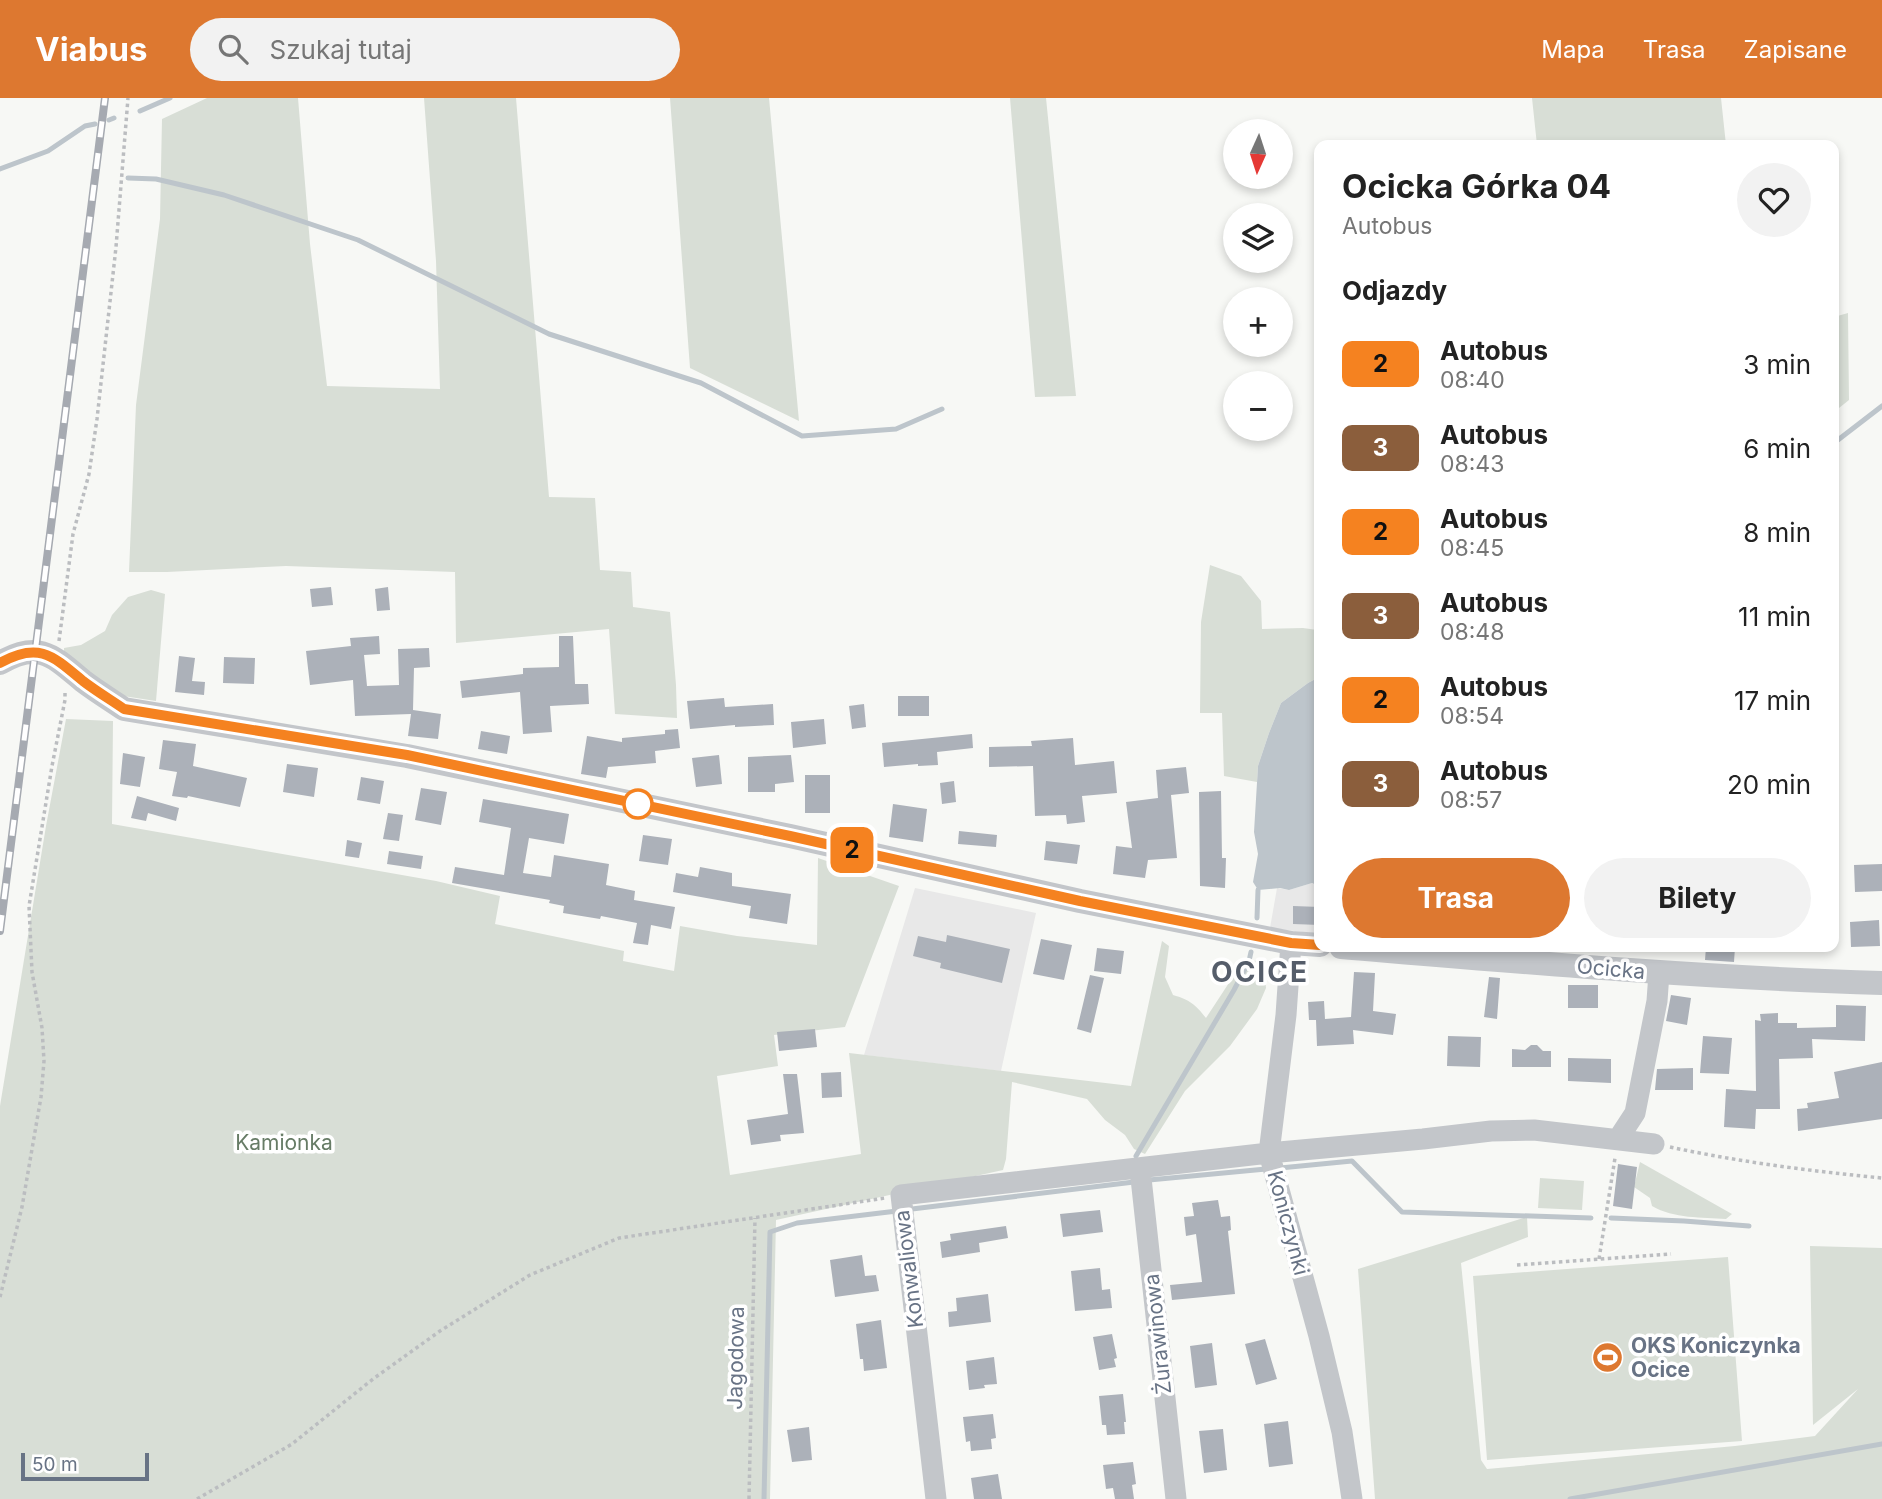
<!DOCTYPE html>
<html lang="pl">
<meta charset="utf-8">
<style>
body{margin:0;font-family:Inter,sans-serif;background:#f2f2f2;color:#222;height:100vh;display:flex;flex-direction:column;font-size:26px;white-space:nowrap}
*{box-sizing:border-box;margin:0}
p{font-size:23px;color:#767676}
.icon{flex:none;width:38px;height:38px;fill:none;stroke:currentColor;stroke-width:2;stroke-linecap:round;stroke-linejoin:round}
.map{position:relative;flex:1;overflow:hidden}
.sheet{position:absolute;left:1314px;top:42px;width:525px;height:812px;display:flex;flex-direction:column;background:#fff;border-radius:14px;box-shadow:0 4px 10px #0003}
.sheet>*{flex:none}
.badge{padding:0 14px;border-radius:10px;font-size:24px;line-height:46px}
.needle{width:46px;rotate:183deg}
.tools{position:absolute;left:1223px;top:21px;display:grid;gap:14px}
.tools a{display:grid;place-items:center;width:70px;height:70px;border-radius:50%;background:#fff;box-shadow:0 4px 10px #0003;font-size:35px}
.scale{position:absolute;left:21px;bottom:18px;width:128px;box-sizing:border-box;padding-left:7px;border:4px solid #687385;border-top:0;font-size:19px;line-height:24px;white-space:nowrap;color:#687385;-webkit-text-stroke:5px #fff;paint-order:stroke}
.map>.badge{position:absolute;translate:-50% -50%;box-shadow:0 0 0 4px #fff}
h2{padding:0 28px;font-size:26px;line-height:63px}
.round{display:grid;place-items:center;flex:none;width:74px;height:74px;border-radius:37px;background:#f2f2f2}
.overview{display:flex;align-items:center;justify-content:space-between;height:119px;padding:0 28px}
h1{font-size:33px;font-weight:700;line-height:52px}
.cta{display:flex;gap:14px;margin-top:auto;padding:14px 28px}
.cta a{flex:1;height:80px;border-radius:42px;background:#dd7830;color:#fff;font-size:28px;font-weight:700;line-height:80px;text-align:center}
.cta a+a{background:#f2f2f2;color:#222}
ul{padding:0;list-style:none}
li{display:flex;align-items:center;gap:21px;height:84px;padding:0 28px}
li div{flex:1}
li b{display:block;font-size:26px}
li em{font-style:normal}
li .badge{min-width:77px;font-weight:700;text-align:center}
header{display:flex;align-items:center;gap:42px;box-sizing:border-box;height:98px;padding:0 35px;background:#dd7830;color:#fff}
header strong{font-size:33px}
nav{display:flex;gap:38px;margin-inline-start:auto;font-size:24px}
.search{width:490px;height:63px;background:#f2f2f2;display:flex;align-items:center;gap:18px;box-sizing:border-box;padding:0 24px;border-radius:38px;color:#767676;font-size:26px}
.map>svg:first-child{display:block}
.built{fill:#e8e8e8}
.green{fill:#d8ded6}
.water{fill:#bdc5cb}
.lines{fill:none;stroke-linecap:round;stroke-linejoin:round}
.stream{stroke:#bdc5cb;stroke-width:5}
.building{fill:#acb1b9}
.path{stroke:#bbbdc0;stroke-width:3.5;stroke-dasharray:3.5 3.5;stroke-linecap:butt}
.minor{stroke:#c3c6ca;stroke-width:21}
.tertiary{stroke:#c3c6ca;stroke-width:24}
.rail-casing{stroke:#a6aab1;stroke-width:8}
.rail{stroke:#fff;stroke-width:5;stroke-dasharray:16;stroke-linecap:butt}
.line-casing{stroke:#fff;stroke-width:16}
.line{stroke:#f58220;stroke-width:10}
.stop-dot{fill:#fff;stroke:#f58220;stroke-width:3.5}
.labels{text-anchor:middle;stroke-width:7;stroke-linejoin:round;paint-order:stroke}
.street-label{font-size:21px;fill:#687385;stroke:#fff}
.park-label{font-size:21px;fill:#677c66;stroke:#fff}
.poi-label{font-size:21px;font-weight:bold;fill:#687385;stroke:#fff;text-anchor:start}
.district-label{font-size:28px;font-weight:bold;letter-spacing:2px;fill:#555d6a;stroke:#fff}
</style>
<header>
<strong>Viabus</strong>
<div class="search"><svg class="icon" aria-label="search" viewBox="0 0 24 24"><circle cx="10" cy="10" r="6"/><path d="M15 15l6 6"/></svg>Szukaj tutaj</div>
<nav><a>Mapa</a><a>Trasa</a><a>Zapisane</a></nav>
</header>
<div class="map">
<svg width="1882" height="1401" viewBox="0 0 1882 1401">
<rect width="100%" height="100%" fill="#f7f8f5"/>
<path class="built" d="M1312,785L1319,788V836L1270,830L1277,790L1289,792Z
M915,790L1036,815L1001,973L864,957Z"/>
<path class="green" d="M207,0H298L310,146L327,288L440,291L436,163L424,0H516L549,399L595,400L600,472L631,474L633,509L670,514L676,587L677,620L615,616L609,531L456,545L455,474L286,468L167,474H129L136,307L160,121L162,21Z
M670,0H769L799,323L690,270Z
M1010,0H1046L1076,298L1035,299Z
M1532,0H1721L1726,47H1537Z
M1848,215L1849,302L1834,314V219Z
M1210,467L1241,478L1261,503L1262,531L1303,530L1317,532L1319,537V579L1308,585L1281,605L1269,635L1258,668L1257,684L1224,678L1222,615H1200L1201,524Z
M151,492L165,496L156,603L77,591L64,566V550L81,547L105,533L112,517L128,499Z
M66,621L113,623L112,726L436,783L500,798L495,826L624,853L623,863L674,873L680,828L737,838L817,847L818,760L899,788L845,929L774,937L778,968L717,978L730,1077L861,1056L849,955L1131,988L1162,843L1169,848L1165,879L1173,897C1190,902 1195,906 1206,920L1240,868L1263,860L1266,890L1257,911L1230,948L1185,993L1145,1056L1134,1051L1125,1037L1105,1022L1087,1001L1012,984L1006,1061L1003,1072L776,1122L770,1401H0V1008L46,728Z
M1640,1064L1732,1116L1726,1121C1702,1119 1674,1121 1652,1108L1650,1100L1634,1089Z
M1540,1080L1584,1083L1582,1112L1538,1110Z
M1527,1119L1528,1139L1461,1165L1481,1362L1487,1371L1735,1348L1815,1338L1858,1291L1813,1327L1810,1148L1882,1150V1401H1375L1358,1171Z
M1728,1159L1742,1343L1487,1362L1473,1178Z"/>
<path class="water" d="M1319,579V788L1312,785L1289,792L1280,790L1258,792L1253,784L1258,756L1254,734L1258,668L1269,635L1281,605L1308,585Z"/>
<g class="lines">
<path class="stream" d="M140,13L170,0
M109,22L114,20
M0,71L48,53L85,28L95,26
M128,80L156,81L224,97L358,142L549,236L701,285L802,338L896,331L942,311
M1834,345L1882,308
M1257,820L1258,792
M1136,1058L1234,892L1249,863L1251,854
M1280,1070L1352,1063L1402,1114L1591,1120
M1149,1082L1266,1071
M912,1111L1134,1084
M1611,1120L1684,1123L1749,1128
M764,1401L770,1134L797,1125L897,1113
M1570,1401L1882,1346"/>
</g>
<path class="building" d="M331,489L333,507L312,509L310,491Z
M388,489L390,512L377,513L375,491Z
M379,538L380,556L364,557L367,588L399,587L398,551L429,550L430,569L414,570L413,612L441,616L438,641L408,638L411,616L355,618L353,582L310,587L306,553L351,548L350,540Z
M559,538H573L575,586H588L589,606L550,608L552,634L523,636L520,594L462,600L460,583L523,576V570L559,569Z
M179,558L195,560L192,583L205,584L204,597L175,594Z
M224,559L255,560L254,586L223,585Z
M898,598H929V618H898Z
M724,600L725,609L773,606L774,627L735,629V627L690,631L687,603Z
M864,606L866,629L852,631L849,608Z
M824,621L826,646L793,650L791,624Z
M678,631L680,650L655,653L656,665L608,669L606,680L581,676L587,638L622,644V640L665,636V632Z
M481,633L510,638L507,656L478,651Z
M972,636L973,650L937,654L938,667L918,668V666L884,669L882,645Z
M1073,640L1075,667L1114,663L1117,695L1082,698L1085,724L1067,726L1066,717L1035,718L1033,668L989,669V649L1032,648L1031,643Z
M163,642L196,646L193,668L247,680L240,709L188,698L187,700L172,698L177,674L159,671Z
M123,655L145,659L140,689L120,686Z
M719,657L722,686L696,689L692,660Z
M791,657L794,684L775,686V694H748V659Z
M287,666L318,670L314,699L283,694Z
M1186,669L1189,695L1171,697L1177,760L1148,762L1145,780L1113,776L1116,748L1132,750L1126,704L1158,700L1156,672Z
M805,677H830V715H805Z
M361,679L384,683L380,706L357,702Z
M954,683L956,704L942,706L940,685Z
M421,690L447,694L441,727L415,722Z
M1221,693L1222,760H1226L1225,790L1200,788L1199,694Z
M137,698L179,710L176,723L148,715L146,723L131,720Z
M483,701L569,716L564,746L529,740L523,775L551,779L554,757L609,766L606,787L635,793L634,802L675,809L671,831L651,827L648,847L633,845L637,825L601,818L600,821L563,815L564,808L549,805L550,802L452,785L455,769L504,777L511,730L479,724Z
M893,706L927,711L923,744L889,739Z
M388,715L403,717L399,743L383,741Z
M959,733L997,737L996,749L958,746Z
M643,737L672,741L668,767L639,763Z
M347,742L362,745L359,760L345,758Z
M1046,743L1080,747L1077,766L1044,762Z
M389,753L423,758L421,771L387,766Z
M1882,766V793L1855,794L1854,767Z
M700,769L732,775V788L791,796L787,826L749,820L751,808L673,794L676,775L698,779Z
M1293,808L1320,809V827L1293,826Z
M1879,822L1880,848L1851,849L1850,824Z
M947,837L1010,851L1002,885L940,870L941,865L913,858L918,838L946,844Z
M1041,841L1072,847L1064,882L1033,876Z
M1706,849H1735L1734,864L1705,862Z
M1097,850L1124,853L1121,876L1094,873Z
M1354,874L1375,875L1373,913L1396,916L1393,937L1353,932L1354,946L1317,948L1316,922H1309L1308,904L1324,903L1325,921L1351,919Z
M1090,877L1104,880L1091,935L1077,931Z
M1489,879L1500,880L1497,921L1484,919Z
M1568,887H1598V910H1568Z
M1671,897L1691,900L1687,927L1666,923Z
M1836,907L1866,908L1865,943L1812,941L1813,960L1779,961L1780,1011H1756L1755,1031L1724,1029L1726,991L1756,993L1755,922L1761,923L1760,916L1778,915V925H1797V930L1836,929Z
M815,931L817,949L779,953L777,934Z
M1448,938L1481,939L1480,969L1447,968Z
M1703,938L1732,940L1729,976L1700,975Z
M1531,947H1537L1543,953H1551V969H1512V951L1525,952Z
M1568,960L1611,961V985L1568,983Z
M1882,964V1021L1798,1033L1797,1011L1808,1010L1807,1005L1839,1000L1834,974Z
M1693,970V992H1655L1657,971Z
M841,974L842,999L822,1000L821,975Z
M783,976H797L804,1035L780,1037L781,1043L751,1047L747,1022L788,1016Z
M1618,1066L1637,1069L1632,1111L1613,1108Z
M1218,1102L1221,1119L1230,1118L1231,1132L1228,1133L1235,1196L1172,1202L1170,1187L1202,1184L1196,1136L1186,1138L1184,1119L1194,1118L1192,1105Z
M1100,1112L1103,1134L1063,1139L1060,1116Z
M1006,1128L1008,1140L979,1145L980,1154L942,1160L940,1144L951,1142L950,1136Z
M862,1157L865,1178L876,1177L879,1193L835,1199L830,1162Z
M1100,1170L1102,1192L1110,1191L1112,1210L1075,1213L1071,1173Z
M988,1196L991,1224L949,1229L948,1214L957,1213L956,1200Z
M881,1222L887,1270L864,1273L863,1261H860L856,1226Z
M1112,1236L1117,1260L1114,1261L1116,1269L1099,1272L1093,1239Z
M1265,1241L1277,1281L1256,1287L1245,1246Z
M1212,1245L1217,1287L1195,1290L1190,1248Z
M994,1259L997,1286L984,1287L985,1290L969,1292L966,1263Z
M1123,1296L1126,1324H1124L1125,1336L1107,1337L1106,1327H1102L1099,1298Z
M993,1316L996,1340L991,1341L992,1351L971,1353L970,1343L966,1344L963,1319Z
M1288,1323L1293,1366L1269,1369L1264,1326Z
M809,1329L812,1362L792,1364L787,1332Z
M1223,1331L1227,1372L1204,1375L1199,1333Z
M1133,1364L1136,1386L1132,1387L1134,1401H1115L1113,1390L1106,1391L1103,1367Z
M998,1376L1002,1401H974L971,1380Z"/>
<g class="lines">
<path class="path" d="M59,543L73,436L89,376L97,321L116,149L128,0
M1670,1049C1740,1064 1810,1073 1882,1080
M1599,1161L1615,1060
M1517,1167L1671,1156
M0,1199L22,1109L41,999L44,963L42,930L32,874L29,808L52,668L65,602V594
M197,1401L292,1346L373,1281L440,1233L530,1177L619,1140L885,1100
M749,1401L755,1120"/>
<path class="minor" d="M1291,845L1286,917L1269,1055L1319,1238L1342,1334L1352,1401
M1618,1041L1635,1015L1657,903L1659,875
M1140,1071L1176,1401
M936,1401L901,1097L1269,1055L1423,1041L1491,1033L1534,1032L1654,1046"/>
<path class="tertiary" d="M0,565C39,542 53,558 83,583C96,593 111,602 124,611L407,658L790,738L1080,803L1291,845L1320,847
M1341,849C1521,864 1701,880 1882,885"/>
<defs>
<path id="rail" d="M0,833L105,0"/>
</defs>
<use href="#rail" class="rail-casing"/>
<use href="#rail" class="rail"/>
</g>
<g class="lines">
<defs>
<path id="line" d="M0,565C39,543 53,558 83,583C96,593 111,602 124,611L407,657L790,738L1080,803L1291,845L1320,847"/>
</defs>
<use href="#line" class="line-casing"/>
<use href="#line" class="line"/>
</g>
<defs>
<symbol id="stadium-disc" viewBox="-11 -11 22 22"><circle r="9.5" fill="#dd7830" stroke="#fff"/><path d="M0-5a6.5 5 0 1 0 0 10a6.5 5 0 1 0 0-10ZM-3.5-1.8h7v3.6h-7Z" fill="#fff"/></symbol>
</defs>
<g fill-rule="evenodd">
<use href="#stadium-disc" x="1590" y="1242" width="35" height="35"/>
</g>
<circle class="stop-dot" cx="638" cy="706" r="14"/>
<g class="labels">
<g class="street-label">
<text transform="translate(1611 871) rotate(5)" y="7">Ocicka</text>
<text transform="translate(1288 1125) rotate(75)" y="7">Koniczynki</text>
<text transform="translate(909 1171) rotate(-97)" y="7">Konwaliowa</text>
<text transform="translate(1158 1236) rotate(-96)" y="7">Żurawinowa</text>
<text transform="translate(736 1260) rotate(-89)" y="7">Jagodowa</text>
</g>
<g class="park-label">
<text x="284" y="1052">Kamionka</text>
</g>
<g class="poi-label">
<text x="1631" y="1255">OKS Koniczynka<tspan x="1631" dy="24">Ocice</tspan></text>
</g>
<g class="district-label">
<text x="1260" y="884">OCICE</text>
</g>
</g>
</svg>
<div class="tools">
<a><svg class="needle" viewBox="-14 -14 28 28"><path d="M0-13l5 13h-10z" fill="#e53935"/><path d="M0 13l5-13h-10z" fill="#767676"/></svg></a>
<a><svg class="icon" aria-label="layers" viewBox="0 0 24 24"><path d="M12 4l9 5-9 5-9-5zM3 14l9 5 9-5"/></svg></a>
<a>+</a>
<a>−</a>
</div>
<div class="scale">50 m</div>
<b class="badge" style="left:852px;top:752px;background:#f58220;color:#111">2</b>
<section class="sheet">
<div class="overview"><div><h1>Ocicka Górka 04</h1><p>Autobus</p></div><a class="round"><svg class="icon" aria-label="heart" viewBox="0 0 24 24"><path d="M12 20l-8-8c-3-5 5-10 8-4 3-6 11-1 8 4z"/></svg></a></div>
<h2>Odjazdy</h2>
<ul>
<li><span class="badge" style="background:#f58220;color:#111">2</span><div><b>Autobus</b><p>08:40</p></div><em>3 min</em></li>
<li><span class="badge" style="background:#8b5e3c;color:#fff">3</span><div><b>Autobus</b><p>08:43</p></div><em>6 min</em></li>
<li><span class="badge" style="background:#f58220;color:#111">2</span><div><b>Autobus</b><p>08:45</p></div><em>8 min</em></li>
<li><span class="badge" style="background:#8b5e3c;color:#fff">3</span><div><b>Autobus</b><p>08:48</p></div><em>11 min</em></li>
<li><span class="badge" style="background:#f58220;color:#111">2</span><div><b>Autobus</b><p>08:54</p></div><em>17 min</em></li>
<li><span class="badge" style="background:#8b5e3c;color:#fff">3</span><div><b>Autobus</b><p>08:57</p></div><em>20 min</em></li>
</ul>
<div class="cta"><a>Trasa</a><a>Bilety</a></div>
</section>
</div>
